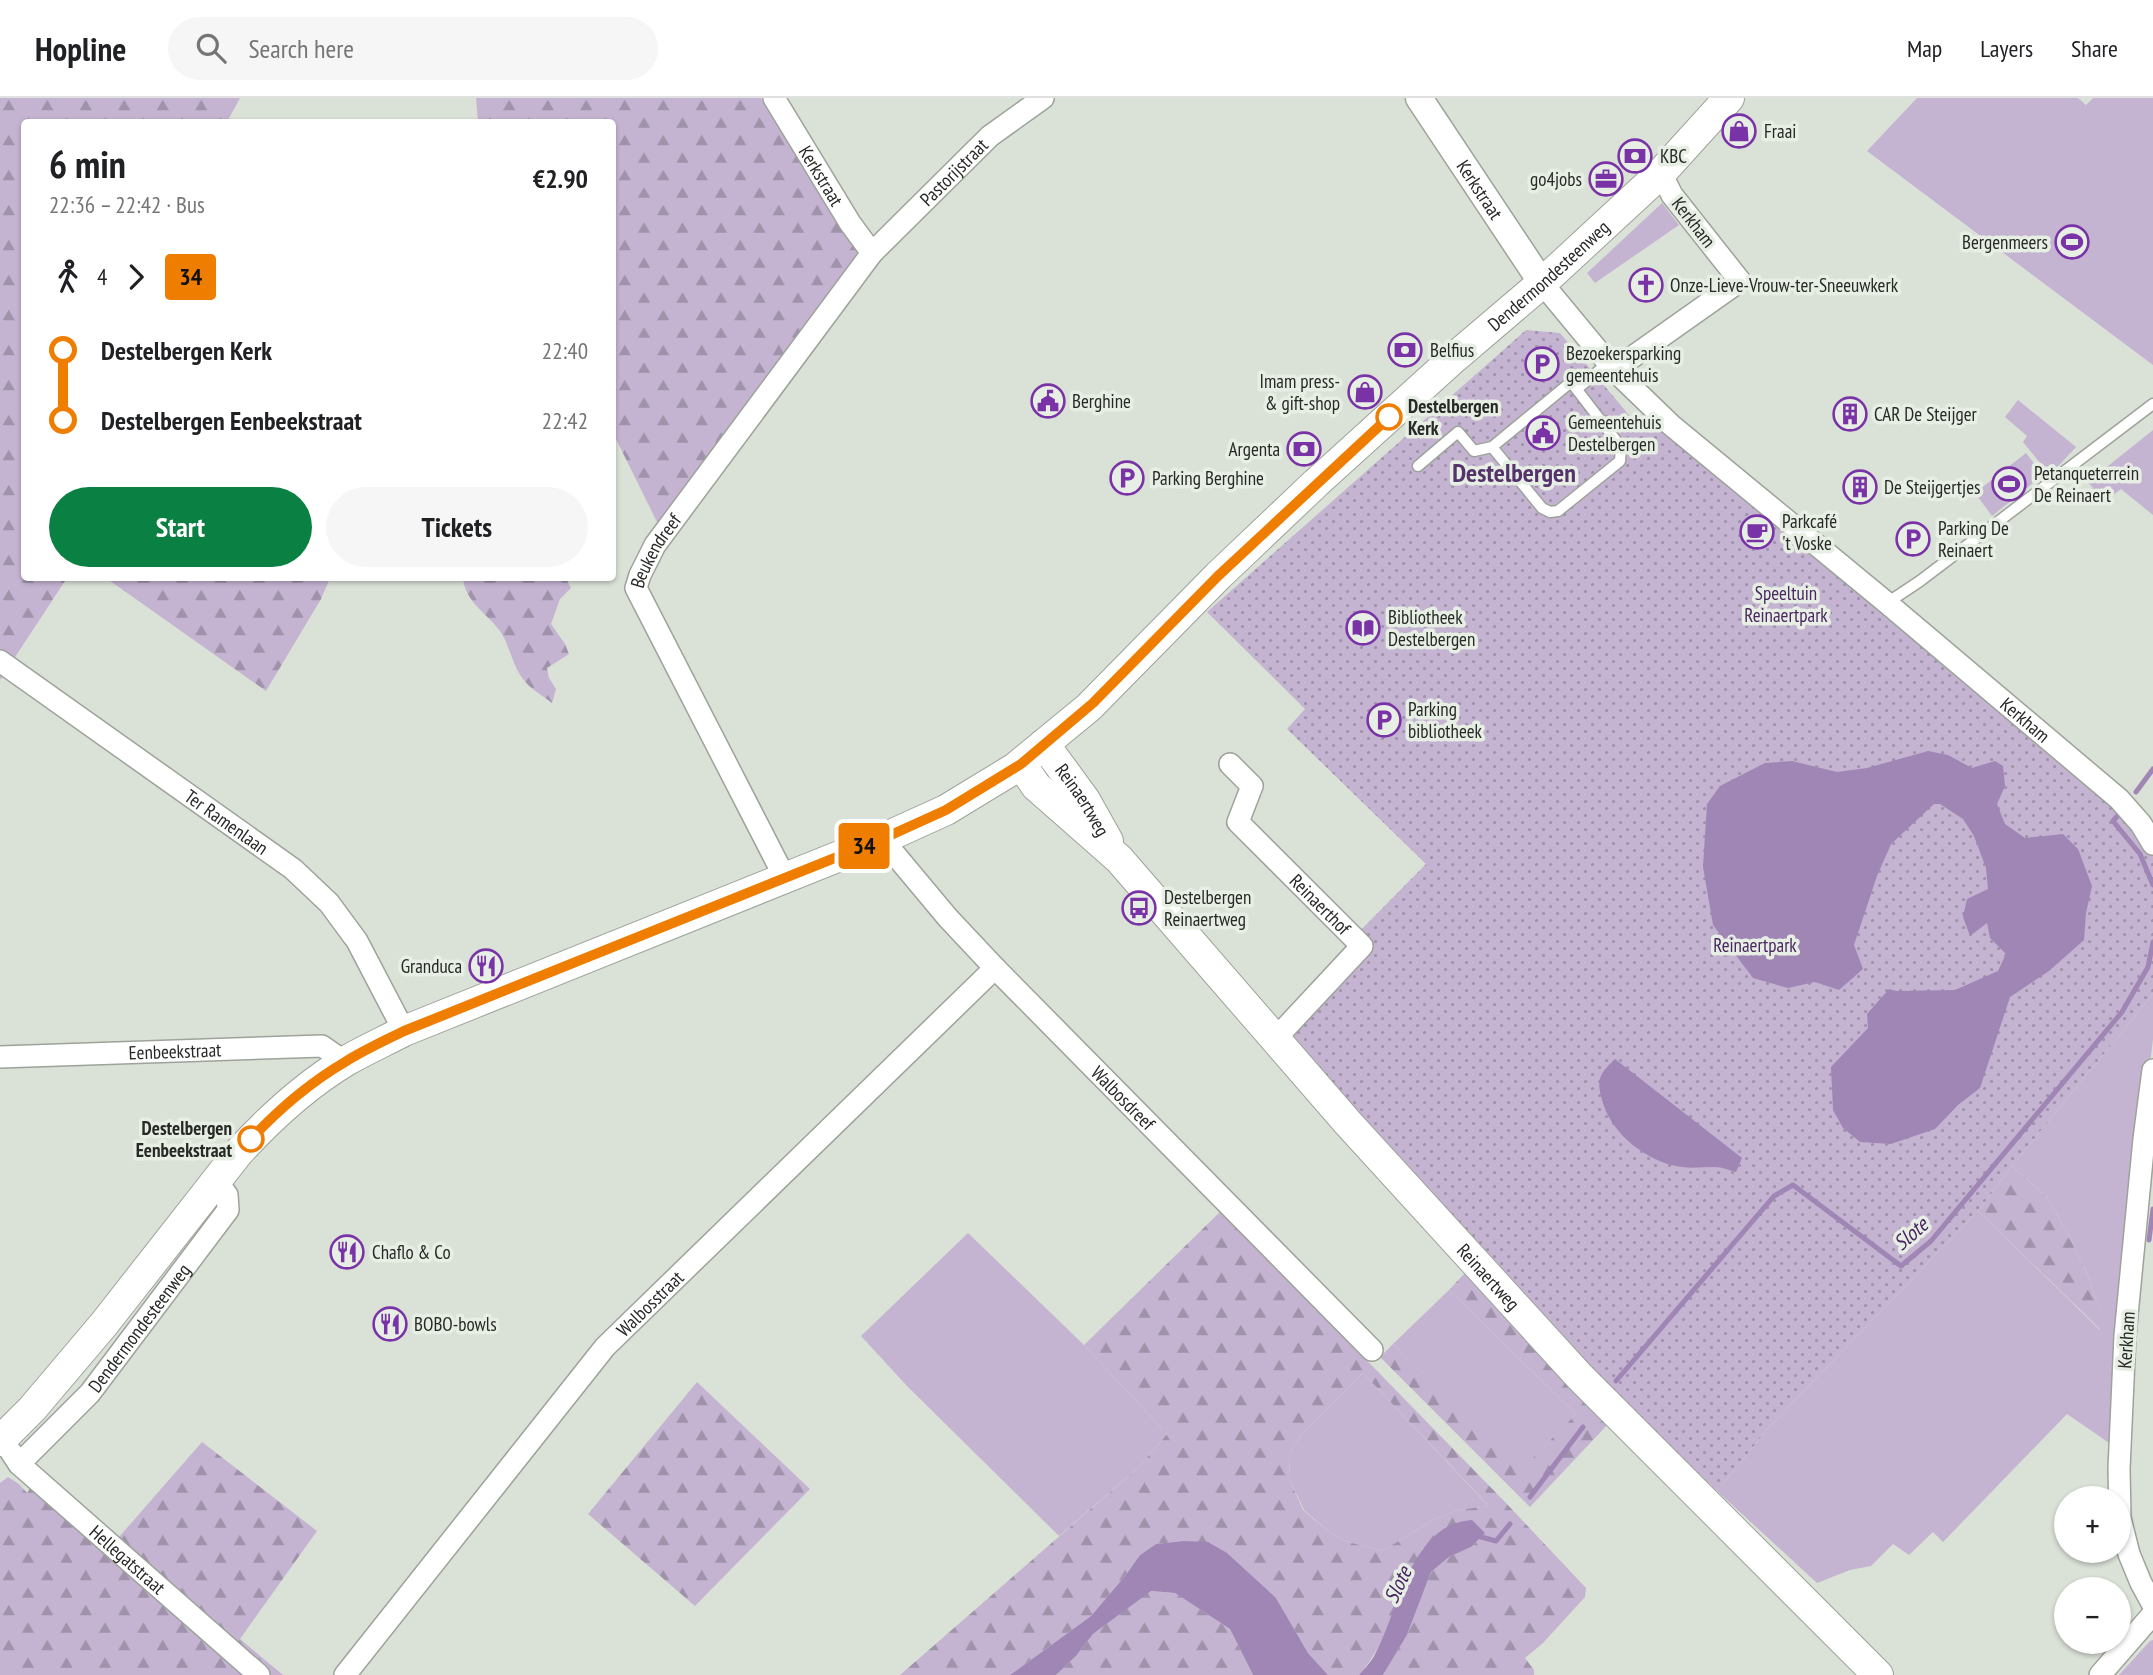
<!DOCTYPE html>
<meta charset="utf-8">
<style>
body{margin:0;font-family:"PT Sans Narrow",sans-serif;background:#f6f6f6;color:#202124;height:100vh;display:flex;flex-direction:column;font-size:26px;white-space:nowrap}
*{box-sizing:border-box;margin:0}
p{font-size:23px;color:#757577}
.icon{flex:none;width:38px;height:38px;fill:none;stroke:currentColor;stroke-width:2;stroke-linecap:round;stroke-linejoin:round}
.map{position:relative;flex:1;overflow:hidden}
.sheet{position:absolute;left:21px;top:21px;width:595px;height:462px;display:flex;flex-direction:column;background:#fff;border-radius:7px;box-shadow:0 2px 5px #0004}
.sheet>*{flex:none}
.badge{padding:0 14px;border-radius:5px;font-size:24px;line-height:46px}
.buttons{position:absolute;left:2054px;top:1388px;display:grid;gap:14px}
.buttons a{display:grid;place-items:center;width:77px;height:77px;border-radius:50%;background:#fff;box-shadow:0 2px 5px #0004;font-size:35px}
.map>.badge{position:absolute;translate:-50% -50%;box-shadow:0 0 0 4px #fff}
.legs{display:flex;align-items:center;gap:10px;height:77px;padding:0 28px;font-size:23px}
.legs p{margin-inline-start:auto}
.head{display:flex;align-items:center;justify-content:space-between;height:119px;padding:0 28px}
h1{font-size:38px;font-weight:700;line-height:52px}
.primary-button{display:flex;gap:14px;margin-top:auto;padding:14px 28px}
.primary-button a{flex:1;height:80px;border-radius:42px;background:#0b8043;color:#fff;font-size:28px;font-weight:700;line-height:80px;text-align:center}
.primary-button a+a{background:#f6f6f6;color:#202124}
ul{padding:0 28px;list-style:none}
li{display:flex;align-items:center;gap:24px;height:70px;font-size:26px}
li i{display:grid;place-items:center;width:10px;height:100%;margin:0 9px;background:currentColor}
li i::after{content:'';width:18px;height:18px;margin:-9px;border:5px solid;border-radius:50%;background:#fff}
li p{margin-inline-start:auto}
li:first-child i{background:linear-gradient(#0000 50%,currentColor 0)}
li:last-child i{background:linear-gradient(currentColor 50%,#0000 0)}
header{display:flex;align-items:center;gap:42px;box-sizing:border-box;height:98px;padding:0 35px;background:#fff;border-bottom:2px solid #e0e0e0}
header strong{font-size:33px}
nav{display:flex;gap:38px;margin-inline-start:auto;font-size:24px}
.search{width:490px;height:63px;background:#f6f6f6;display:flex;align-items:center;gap:18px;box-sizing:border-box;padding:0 24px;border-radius:38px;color:#757577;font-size:26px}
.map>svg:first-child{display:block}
.green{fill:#c4b4d2}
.forest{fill:url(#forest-firs);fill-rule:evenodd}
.park{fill:url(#park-dots)}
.water{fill:#a086b5}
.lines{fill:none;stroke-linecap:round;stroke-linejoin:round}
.stream{stroke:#a086b5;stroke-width:5}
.service-casing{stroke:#9da39a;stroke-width:13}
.minor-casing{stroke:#9da39a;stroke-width:24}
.tertiary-casing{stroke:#9da39a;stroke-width:29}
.secondary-casing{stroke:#9da39a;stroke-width:32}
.service{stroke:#fff;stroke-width:10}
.minor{stroke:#fff;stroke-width:21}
.tertiary{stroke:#fff;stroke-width:26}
.secondary{stroke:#fff;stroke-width:30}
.line-1-casing{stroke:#fff;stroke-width:16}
.line-1{stroke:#ef7d00;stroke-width:10}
.stop-1-dot{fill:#fff;stroke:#ef7d00;stroke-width:3.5}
.labels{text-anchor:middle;stroke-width:7;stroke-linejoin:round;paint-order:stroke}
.poi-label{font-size:19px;fill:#262925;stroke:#e7eee4;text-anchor:start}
.street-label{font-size:19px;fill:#262925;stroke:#e7eee4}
.stop-label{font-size:19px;font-weight:bold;fill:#262925;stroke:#e7eee4;text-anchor:start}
.park-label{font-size:19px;fill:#492561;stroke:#e7eee4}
.water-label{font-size:21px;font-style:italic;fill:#482460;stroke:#e7eee4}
.district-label{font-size:26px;font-weight:bold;fill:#54326b;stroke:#e7eee4}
</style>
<header>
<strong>Hopline</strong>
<div class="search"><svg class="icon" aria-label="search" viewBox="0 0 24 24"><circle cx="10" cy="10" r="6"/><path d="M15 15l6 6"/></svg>Search here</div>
<nav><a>Map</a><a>Layers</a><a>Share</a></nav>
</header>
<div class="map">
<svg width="2153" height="1577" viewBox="0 0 2153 1577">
<defs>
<pattern id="forest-firs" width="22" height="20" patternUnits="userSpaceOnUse" patternTransform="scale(1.75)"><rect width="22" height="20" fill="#c4b4d2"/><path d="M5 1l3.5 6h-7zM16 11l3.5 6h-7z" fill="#9f92aa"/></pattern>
<pattern id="park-dots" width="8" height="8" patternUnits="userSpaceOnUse" patternTransform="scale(1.75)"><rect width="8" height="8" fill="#c4b4d2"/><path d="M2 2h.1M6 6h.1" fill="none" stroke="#9f92aa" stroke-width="1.8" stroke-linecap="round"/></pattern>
</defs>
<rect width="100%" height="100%" fill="#dae1d7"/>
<path class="green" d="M1917,0H2078L2086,7L2093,0H2153V267L1867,53Z
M1662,105L1679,127L1595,185L1587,175Z
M2018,302L2076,349L2050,377L2023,344L2027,338L2005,319Z
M2153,332V417L2121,391L2104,404L2088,384Z
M2026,355L2043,377L1992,418L1975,395Z
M2153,896V941L2119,1228L2112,1347L2067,1316L1943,1444L1933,1434L1909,1457L1893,1446L1871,1468L1850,1472L1817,1485L1717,1393L1771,1327L1978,1113L2100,1232L2101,1215L2089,1180L2069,1138L2047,1099L2012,1068Z
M968,1135L1084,1247L1167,1336L1140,1368L1059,1438L907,1288L861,1238Z
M1449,1192L1576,1316L1522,1372L1393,1246Z
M1363,1275L1480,1399L1489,1408L1458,1412L1433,1422L1382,1453L1345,1443L1328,1433L1304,1412L1290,1383L1289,1357L1301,1337Z
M2153,1542V1577H2119L2150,1543Z"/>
<path class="forest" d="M0,0H240L227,24H24V480H67L0,582Z
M476,0H761L861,157L659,428L613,335L612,24H478Z
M106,480H330L321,501L266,593Z
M463,480H566L571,490L560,501L551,526L565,546L569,556L547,570L549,580L556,591L552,605C543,598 529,590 523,581C513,568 510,550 502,536C489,516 465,505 463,480Z
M2012,1068L2047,1099L2069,1138L2089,1180L2101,1215V1232L1978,1113Z
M1221,1113L1505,1404L1586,1490L1585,1499L1543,1545L1525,1560L1534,1572V1577H1383L1407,1537L1431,1474L1449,1459L1471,1449L1485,1435L1423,1450C1400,1491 1390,1542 1359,1577H1328L1308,1555L1276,1500L1183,1443L1156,1446L1140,1457L1125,1478L1091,1518L1010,1577H900L1140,1368L1167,1336L1084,1247ZM1363,1275L1489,1408H1488L1458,1412L1433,1422L1382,1453L1345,1443L1328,1433L1303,1412L1290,1383L1289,1357L1301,1337Z
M1465,1175L1610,1324L1530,1409L1380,1259L1393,1246L1522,1371L1576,1316L1449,1192Z
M697,1284L810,1391L695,1508L588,1416Z
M202,1344L317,1433L240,1541L283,1577H0V1385L8,1379L19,1386L27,1395L40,1376L119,1439Z
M1150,1493L1175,1495L1230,1531L1253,1577H1056L1076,1558L1093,1536Z"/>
<path class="park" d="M1526,232L1560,235L1639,329L1651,320L2118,706L2153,755V896L2012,1068L1978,1113L1771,1327L1717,1393L1590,1270L1357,1016L1278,922L1347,846L1426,766L1287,631L1305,611L1207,514Z"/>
<path class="water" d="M1928,653L1948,657L1972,670L1995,663L2003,668L2005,688L1997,706L2005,726L2025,740L2063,736L2078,751L2092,788L2086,815L2084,842L2049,873L2010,899L1980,990L1958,1007L1935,1031L1891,1046L1860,1044L1843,1030L1833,1012L1831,969L1868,930L1867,916L1889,891L1896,893L1955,892L1998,873L2006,856L1990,840L1987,825L1970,838L1963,819L1967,801L1988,791L1986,770L1974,738L1963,721L1940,706H1934L1891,746L1877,778L1854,847L1863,871L1839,892L1815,884L1788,890L1753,880L1713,827L1703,769L1707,706L1720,688L1765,665L1792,663L1837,674L1867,670Z
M1615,961L1742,1060L1736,1074C1729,1072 1722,1069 1715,1069C1702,1069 1689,1071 1676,1068C1646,1062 1614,1037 1604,1008C1596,983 1597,978 1615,961Z
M1472,1422L1485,1435L1471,1449L1449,1459L1431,1474L1407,1537L1383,1577H1359C1363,1572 1369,1566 1373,1560C1399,1515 1409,1426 1472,1422Z
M1183,1443L1208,1444L1227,1455L1276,1500L1308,1555L1328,1577H1253L1230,1531L1175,1495L1151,1493L1093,1536L1076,1558L1056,1577H1010L1091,1518L1125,1478L1140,1457L1156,1446Z"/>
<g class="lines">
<path class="stream" d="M2136,694L2153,671
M2121,714L2113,723L2140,756L2153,787
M2149,1142L2153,1111
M1616,1283L1774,1098L1793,1087L1901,1168L1931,1143L2122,914L2148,869L2153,844
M1530,1399L1583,1329
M1474,1437L1496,1443L1510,1426"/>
<defs>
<path id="service" d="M1571,284L1621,349L1620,363L1558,413L1550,414L1542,410L1492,349Z
M1577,291L1608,265
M1418,368L1458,334L1474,353L1492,349
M1887,505L1920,483L2153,306"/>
<g id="minor">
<path id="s1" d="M774,0L850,125L872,155"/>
<path id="s2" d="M1542,185L1614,272L1671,327L1887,505L2119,701L2141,726L2153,746"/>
<path d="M1614,272L1740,183L1672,97L1661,75"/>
<path id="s3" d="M0,563L293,771L329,805L357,843L404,933"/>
<path id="s4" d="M1230,666L1252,688L1238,724L1362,848L1276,940"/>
<path id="s5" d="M882,741L948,820L995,870L1372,1252"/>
<path id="s6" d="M785,780L636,490L640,477L655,447L872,155L990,38L1043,0"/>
<path id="s7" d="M0,959L322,948L345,964"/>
<path d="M2153,972L2144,1041L2125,1238L2119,1371L2120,1420L2129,1456L2141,1485L2153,1507"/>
<path id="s8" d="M11,1354L19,1366L259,1577"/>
<path id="s9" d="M19,1366L90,1295L228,1112L227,1097L217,1083"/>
<path id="s10" d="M345,1577L605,1249L995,870"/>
<path d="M2100,1577L2153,1516"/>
</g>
<g id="tertiary">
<path id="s11" d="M1419,0L1542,185"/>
</g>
<g id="secondary">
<path id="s12" d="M1044,646L1085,702L1108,743"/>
<path id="s13" d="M1021,666L1036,688L1119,761L1348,1025L1580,1279L1878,1577"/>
<path id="s14" d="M0,1343L32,1311L104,1226L238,1055C270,1020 306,987 346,963C365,952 385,943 404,933L882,741L946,712L1015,670L1089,609L1218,478L1316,385L1454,260L1542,185L1661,75L1729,0"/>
</g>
</defs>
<use href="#service" class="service-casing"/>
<use href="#minor" class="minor-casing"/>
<use href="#tertiary" class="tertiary-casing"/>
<use href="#secondary" class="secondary-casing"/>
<use href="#service" class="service"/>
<use href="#minor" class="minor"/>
<use href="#tertiary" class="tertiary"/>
<use href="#secondary" class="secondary"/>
</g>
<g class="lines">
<defs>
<path id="line-1" d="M251,1041C278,1012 311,984 345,964C364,952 384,943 404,933L882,741L946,712L1021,666L1093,605L1218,478L1389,319"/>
</defs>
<use href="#line-1" class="line-1-casing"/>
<use href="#line-1" class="line-1"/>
</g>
<defs>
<symbol id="shop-ring" viewBox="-11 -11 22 22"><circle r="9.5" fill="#e7eee4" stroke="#7a33a6" stroke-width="1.5"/><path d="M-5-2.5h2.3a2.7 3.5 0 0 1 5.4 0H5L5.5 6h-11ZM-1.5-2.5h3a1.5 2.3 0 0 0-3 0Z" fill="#7a33a6"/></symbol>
<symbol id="bank-ring" viewBox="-11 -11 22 22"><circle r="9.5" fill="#e7eee4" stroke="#7a33a6" stroke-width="1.5"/><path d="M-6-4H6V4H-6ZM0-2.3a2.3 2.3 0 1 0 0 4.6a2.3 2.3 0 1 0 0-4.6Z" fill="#7a33a6"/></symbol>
<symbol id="office-ring" viewBox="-11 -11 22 22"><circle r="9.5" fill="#e7eee4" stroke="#7a33a6" stroke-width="1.5"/><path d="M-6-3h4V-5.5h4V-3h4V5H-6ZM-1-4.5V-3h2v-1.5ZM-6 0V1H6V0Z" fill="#7a33a6"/></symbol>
<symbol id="stadium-ring" viewBox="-11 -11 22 22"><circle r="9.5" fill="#e7eee4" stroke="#7a33a6" stroke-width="1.5"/><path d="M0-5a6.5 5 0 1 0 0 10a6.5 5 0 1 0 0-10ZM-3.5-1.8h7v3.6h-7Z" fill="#7a33a6"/></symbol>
<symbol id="church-ring" viewBox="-11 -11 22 22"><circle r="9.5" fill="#e7eee4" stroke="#7a33a6" stroke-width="1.5"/><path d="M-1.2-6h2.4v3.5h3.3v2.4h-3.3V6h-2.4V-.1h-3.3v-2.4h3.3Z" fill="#7a33a6"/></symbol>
<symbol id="parking-ring" viewBox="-11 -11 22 22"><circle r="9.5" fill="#e7eee4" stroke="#7a33a6" stroke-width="1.5"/><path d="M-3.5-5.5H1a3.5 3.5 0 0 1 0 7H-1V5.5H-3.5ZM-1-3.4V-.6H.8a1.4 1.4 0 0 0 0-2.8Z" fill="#7a33a6"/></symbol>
<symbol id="civic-ring" viewBox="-11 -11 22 22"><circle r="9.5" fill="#e7eee4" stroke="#7a33a6" stroke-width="1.5"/><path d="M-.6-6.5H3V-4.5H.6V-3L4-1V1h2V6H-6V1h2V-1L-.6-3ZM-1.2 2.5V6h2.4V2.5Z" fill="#7a33a6"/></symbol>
<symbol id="building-ring" viewBox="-11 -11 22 22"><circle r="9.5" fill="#e7eee4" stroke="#7a33a6" stroke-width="1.5"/><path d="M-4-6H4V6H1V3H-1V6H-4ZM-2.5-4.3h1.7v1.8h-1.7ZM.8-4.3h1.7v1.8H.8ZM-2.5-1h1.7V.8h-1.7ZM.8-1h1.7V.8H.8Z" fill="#7a33a6"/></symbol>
<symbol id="cafe-ring" viewBox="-11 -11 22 22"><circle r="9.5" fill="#e7eee4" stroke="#7a33a6" stroke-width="1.5"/><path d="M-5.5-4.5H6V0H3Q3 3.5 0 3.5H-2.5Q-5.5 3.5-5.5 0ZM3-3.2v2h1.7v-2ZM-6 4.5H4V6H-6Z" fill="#7a33a6"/></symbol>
<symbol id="library-ring" viewBox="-11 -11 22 22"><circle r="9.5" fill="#e7eee4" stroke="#7a33a6" stroke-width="1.5"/><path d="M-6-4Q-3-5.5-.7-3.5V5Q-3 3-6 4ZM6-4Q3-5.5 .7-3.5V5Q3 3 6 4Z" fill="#7a33a6"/></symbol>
<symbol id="bus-ring" viewBox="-11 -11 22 22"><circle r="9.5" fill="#e7eee4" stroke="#7a33a6" stroke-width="1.5"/><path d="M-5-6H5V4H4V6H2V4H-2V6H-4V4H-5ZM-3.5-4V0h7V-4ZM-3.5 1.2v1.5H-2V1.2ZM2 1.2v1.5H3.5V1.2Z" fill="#7a33a6"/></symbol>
<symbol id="restaurant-ring" viewBox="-11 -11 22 22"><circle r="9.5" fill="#e7eee4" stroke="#7a33a6" stroke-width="1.5"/><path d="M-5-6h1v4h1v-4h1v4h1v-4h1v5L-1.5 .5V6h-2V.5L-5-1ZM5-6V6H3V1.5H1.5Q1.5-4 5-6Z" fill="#7a33a6"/></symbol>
</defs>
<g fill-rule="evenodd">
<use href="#shop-ring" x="1720" y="14" width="38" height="38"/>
<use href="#bank-ring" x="1616" y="39" width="38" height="38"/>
<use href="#office-ring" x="1587" y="62" width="38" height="38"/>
<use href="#stadium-ring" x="2053" y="125" width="38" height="38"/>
<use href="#church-ring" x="1627" y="168" width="38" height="38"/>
<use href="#bank-ring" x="1386" y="233" width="38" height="38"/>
<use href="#parking-ring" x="1523" y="247" width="38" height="38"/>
<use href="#shop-ring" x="1346" y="275" width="38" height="38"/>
<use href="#civic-ring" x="1029" y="284" width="38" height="38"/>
<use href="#building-ring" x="1831" y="297" width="38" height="38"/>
<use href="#civic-ring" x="1524" y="316" width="38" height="38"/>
<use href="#bank-ring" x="1285" y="332" width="38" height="38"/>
<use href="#parking-ring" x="1108" y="361" width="38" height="38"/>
<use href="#stadium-ring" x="1990" y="367" width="38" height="38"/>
<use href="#building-ring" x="1841" y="370" width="38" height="38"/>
<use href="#cafe-ring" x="1738" y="415" width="38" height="38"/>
<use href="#parking-ring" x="1894" y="422" width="38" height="38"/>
<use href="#library-ring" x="1344" y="511" width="38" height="38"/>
<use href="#parking-ring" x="1365" y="603" width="38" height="38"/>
<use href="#bus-ring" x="1120" y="791" width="38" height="38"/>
<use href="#restaurant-ring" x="467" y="849" width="38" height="38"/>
<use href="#restaurant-ring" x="328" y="1135" width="38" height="38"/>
<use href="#restaurant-ring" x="371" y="1207" width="38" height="38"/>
</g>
<g class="stop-1-dot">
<circle cx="1389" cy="319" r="12"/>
<circle cx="251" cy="1041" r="12"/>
</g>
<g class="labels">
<g class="poi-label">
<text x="1764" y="40">Fraai</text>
<text x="1660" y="65">KBC</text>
<text x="1582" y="88" text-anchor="end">go4jobs</text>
<text x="2048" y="151" text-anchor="end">Bergenmeers</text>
<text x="1670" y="194">Onze-Lieve-Vrouw-ter-Sneeuwkerk</text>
<text x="1430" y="259">Belfius</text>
<text x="1566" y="262">Bezoekersparking<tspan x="1566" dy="22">gemeentehuis</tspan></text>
<text x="1340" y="290" text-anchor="end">Imam press-<tspan x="1340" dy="22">&amp; gift-shop</tspan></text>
<text x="1072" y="310">Berghine</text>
<text x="1874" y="323">CAR De Steijger</text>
<text x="1568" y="331">Gemeentehuis<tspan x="1568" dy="22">Destelbergen</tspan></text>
<text x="1280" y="358" text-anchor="end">Argenta</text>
<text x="2034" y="382">Petanqueterrein<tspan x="2034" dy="22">De Reinaert</tspan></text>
<text x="1152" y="387">Parking Berghine</text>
<text x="1884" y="396">De Steijgertjes</text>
<text x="1782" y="430">Parkcafé<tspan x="1782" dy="22">'t Voske</tspan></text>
<text x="1938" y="437">Parking De<tspan x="1938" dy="22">Reinaert</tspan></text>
<text x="1388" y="526">Bibliotheek<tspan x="1388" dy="22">Destelbergen</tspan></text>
<text x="1408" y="618">Parking<tspan x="1408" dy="22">bibliotheek</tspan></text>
<text x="1164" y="806">Destelbergen<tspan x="1164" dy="22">Reinaertweg</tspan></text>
<text x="462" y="875" text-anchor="end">Granduca</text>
<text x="372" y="1161">Chaflo &amp; Co</text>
<text x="414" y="1233">BOBO-bowls</text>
</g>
<g class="street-label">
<text dy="7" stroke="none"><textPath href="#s6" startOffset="852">Pastorijstraat</textPath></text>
<text dy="7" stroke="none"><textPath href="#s1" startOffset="91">Kerkstraat</textPath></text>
<text dy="7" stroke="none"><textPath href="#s11" startOffset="110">Kerkstraat</textPath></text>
<text transform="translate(1694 124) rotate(52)" y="7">Kerkham</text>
<text dy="7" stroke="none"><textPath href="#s14" startOffset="1974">Dendermondesteenweg</textPath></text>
<text dy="7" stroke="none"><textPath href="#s6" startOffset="368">Beukendreef</textPath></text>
<text dy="7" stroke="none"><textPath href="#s2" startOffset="653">Kerkham</textPath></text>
<text dy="7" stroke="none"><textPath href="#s12" startOffset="68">Reinaertweg</textPath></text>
<text dy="7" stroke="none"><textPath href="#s3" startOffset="278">Ter Ramenlaan</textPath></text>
<text dy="7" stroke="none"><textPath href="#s4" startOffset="186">Reinaerthof</textPath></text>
<text dy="7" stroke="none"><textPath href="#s7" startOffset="175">Eenbeekstraat</textPath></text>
<text dy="7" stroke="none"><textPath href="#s5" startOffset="354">Walbosdreef</textPath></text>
<text dy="7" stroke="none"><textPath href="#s13" startOffset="695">Reinaertweg</textPath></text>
<text dy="7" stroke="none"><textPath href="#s10" startOffset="481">Walbosstraat</textPath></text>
<text dy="7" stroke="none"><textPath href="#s9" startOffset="182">Dendermondesteenweg</textPath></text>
<text transform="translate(2126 1242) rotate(-86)" y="7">Kerkham</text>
<text dy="7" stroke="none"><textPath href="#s8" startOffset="159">Hellegatstraat</textPath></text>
</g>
<g class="stop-label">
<text x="1408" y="315">Destelbergen<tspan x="1408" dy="22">Kerk</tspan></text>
<text x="232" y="1037" text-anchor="end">Destelbergen<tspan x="232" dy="22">Eenbeekstraat</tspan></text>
</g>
<g class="park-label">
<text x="1786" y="502">Speeltuin<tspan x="1786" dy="22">Reinaertpark</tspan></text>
<text x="1755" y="854">Reinaertpark</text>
</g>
<g class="water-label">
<text transform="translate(1911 1136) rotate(-41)" y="7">Slote</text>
<text transform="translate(1398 1487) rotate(-65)" y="7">Slote</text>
</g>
<g class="district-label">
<text x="1514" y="384">Destelbergen</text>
</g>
</g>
</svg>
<div class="buttons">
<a>+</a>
<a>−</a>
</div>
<b class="badge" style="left:864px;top:748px;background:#ef7d00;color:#111">34</b>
<section class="sheet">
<div class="head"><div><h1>6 min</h1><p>22:36 – 22:42 · Bus</p></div><b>€2.90</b></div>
<div class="legs"><svg class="icon" aria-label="walk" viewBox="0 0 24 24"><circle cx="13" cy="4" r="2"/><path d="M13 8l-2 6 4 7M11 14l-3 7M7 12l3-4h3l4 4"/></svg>4<svg class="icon" aria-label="forward" viewBox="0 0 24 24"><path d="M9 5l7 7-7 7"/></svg><b class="badge" style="background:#ef7d00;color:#111">34</b></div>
<ul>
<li><i style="color:#ef7d00"></i><b>Destelbergen Kerk</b><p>22:40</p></li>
<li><i style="color:#ef7d00"></i><b>Destelbergen Eenbeekstraat</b><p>22:42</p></li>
</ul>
<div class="primary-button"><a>Start</a><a>Tickets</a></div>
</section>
</div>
